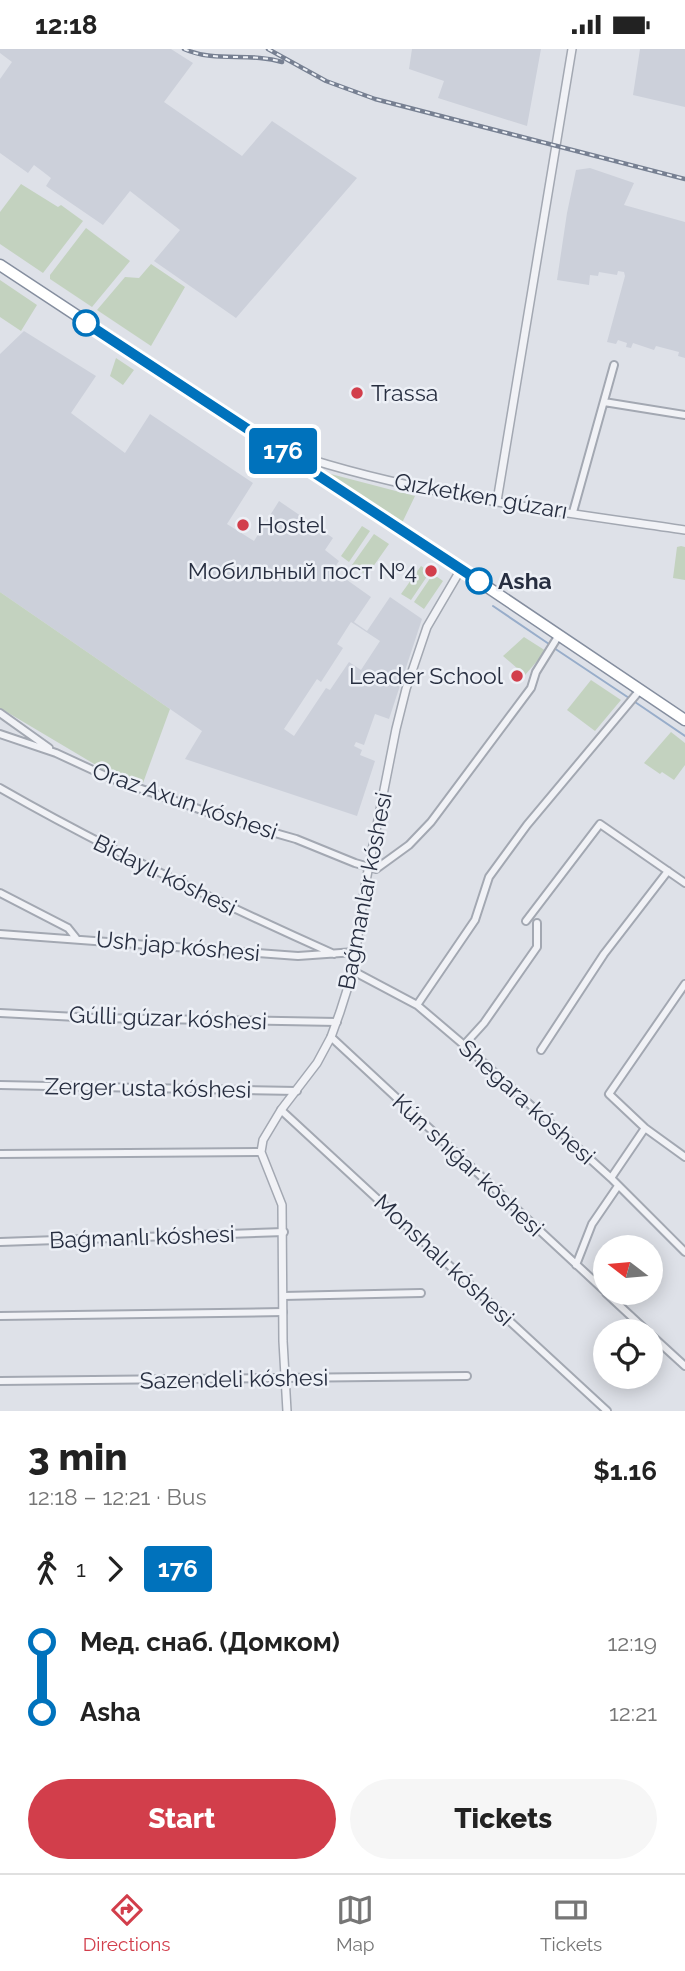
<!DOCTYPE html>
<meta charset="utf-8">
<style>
body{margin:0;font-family:Raleway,sans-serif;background:#f6f6f6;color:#222;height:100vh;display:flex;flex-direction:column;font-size:26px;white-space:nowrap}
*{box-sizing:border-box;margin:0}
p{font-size:23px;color:#767676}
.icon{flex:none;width:38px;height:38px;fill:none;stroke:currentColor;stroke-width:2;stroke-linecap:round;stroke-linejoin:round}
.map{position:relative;height:1362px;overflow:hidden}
.side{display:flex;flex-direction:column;background:#fff;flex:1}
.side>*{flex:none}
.badge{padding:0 14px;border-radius:5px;font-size:24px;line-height:46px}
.needle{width:46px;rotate:286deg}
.controls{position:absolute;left:593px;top:1186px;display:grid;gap:14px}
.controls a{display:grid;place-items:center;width:70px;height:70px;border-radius:50%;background:#fff;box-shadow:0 4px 18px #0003;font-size:35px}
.map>.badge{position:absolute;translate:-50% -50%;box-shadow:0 0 0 4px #fff}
.legs{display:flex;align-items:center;gap:10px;height:77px;padding:0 28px;font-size:23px}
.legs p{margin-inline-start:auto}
.overview{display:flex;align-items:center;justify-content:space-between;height:119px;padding:0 28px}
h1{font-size:38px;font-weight:800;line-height:52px}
.action{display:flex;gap:14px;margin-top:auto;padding:14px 28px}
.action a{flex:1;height:80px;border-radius:42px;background:#d23e4b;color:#fff;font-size:28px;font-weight:800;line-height:80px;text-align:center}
.action a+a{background:#f6f6f6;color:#222}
ul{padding:0 28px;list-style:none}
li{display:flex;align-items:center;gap:24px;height:70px;font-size:26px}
li i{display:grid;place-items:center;width:10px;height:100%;margin:0 9px;background:currentColor}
li i::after{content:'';width:18px;height:18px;margin:-9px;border:5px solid;border-radius:50%;background:#fff}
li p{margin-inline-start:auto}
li:first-child i{background:linear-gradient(#0000 50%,currentColor 0)}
li:last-child i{background:linear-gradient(currentColor 50%,#0000 0)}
.status{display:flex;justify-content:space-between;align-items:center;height:49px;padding:0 35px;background:#fff;direction:ltr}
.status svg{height:19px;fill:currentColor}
.menu{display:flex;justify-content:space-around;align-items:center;height:98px;border-top:2px solid #e0e0e0;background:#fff;font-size:19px;color:#767676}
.menu a{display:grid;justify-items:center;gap:4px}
.menu .active{color:#d23e4b}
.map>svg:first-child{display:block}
.built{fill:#ccd0da;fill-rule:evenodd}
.green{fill:#c3d2bf}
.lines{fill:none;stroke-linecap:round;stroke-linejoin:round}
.stream{stroke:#98adca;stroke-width:2}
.minor-casing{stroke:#a3a8b2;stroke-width:10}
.tertiary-casing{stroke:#a3a8b2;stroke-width:10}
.trunk-casing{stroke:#858e9f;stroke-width:13}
.minor{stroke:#f1f2f6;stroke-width:6}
.tertiary{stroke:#f1f2f6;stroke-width:7}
.trunk{stroke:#fff;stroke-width:10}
.rail-casing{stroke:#778092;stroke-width:4.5}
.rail{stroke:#edf0f6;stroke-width:2;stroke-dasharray:5;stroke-linecap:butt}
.line-1-casing{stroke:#fff;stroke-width:16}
.line-1{stroke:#0072bc;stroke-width:10}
.stop-1-dot{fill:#fff;stroke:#0072bc;stroke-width:3.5}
.poi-dot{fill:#d23e4b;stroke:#edf0f6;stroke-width:2.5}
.labels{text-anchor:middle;stroke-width:5;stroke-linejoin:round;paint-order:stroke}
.poi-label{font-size:23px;fill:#272e40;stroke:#edf0f6;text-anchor:start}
.street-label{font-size:23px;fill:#272e40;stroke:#edf0f6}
.stop-label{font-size:23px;font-weight:bold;fill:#272e40;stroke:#edf0f6;text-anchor:start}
</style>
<div class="status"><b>12:18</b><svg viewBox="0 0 49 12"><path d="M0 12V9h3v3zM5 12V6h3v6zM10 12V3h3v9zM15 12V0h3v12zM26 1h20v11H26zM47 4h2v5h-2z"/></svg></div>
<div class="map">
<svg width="685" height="1362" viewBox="0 0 685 1362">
<rect width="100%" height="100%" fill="#dee1e8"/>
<path class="built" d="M0,0H171L193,14L164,53L242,107L272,72L357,129L236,269L154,212L180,181L130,142L103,176L46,137L51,129L42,122L34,116L28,124L0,104V30L12,13L0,4Z
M412,0H541L527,77L438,49L444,32L409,20Z
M640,0H685V58L633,46Z
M590,119L634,134L624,156L685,173V309L678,307L679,303L656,297L654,301L633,294L631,299L626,298L627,294L618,291L616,295L607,293L625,227L624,223L618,222L617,226L599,223L598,227L590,226L589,236L557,231L567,164L576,121Z
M24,282L96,327L71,364L125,404L150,365L253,434L227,475L254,492L279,452L333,489L325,501L339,512L333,521L371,548L354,573L367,582L390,548L422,570L389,670L375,665L364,696L356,693L354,697L362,701L360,706L375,712L357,767L185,710L202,682L0,543V305ZM351,573L380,592L361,621L349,613L330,641L326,639L294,687L284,680L317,630L321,633L343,599L337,595Z"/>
<path class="green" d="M21,135L58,158L61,156L83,172L43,224L0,195V163Z
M86,179L130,212L92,258L50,230V226Z
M151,215L185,238L151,297L97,261L125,228L139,229Z
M0,231L37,256L21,282L0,268Z
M116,309L134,321L123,336L110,327Z
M323,423L415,447L402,474Z
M362,477L370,482L349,513L341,507Z
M374,485L389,495L370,522L369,528L352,516Z
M681,497L685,498V531L673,529L677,498Z
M421,517L430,523L411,551L401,545Z
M433,525L443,532L424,560L414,553Z
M0,543L170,660L143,734L106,722L0,659Z
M524,588L546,602L525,626L503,607Z
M591,631L621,651L595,682L567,661Z
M671,683L685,694V716L674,731L662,723L660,725L644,714Z"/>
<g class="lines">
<path class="stream" d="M493,557L549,595
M554,599L629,649
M635,653L685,687"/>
<defs>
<path id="minor" d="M604,353L685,366
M573,463L614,316
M0,664L49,699
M0,685L56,704L110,729L233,772L296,790L355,814L376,820L409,796L431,773L531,639L536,623L559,586
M0,739C108,801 220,854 334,905
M0,844L68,879L76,889
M526,872L600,775L685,834
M0,885L298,907L355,903
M353,922L417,956L464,996L611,1129L685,1203
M685,935L609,1045L645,1079L685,1108
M417,956L475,871L489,828L527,776L640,641
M0,964L96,969L337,973
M331,988L606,1243
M464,996L484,974L537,898V874
M541,1001L604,905L668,822
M0,1036L297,1042
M281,1061L607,1362
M0,1105L261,1103
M611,1129L645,1079
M0,1193L284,1183
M576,1216L592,1175L618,1137
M606,1244L648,1283
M283,1247L421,1244
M0,1267L283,1263
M651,1286L685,1317
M0,1332L467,1327"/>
<path id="tertiary" d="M291,404C415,446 556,462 685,481
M497,452L572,0
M287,1362L283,1292L282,1156L261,1103L263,1091L281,1061L317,1014L331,988L340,963L353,922L365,837L396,680L406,640L427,578L461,520"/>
<path id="trunk" d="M0,216L413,488L685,671"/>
</defs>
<use href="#minor" class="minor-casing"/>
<use href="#tertiary" class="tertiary-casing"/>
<use href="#trunk" class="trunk-casing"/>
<use href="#minor" class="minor"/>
<use href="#tertiary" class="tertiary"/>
<use href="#trunk" class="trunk"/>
<defs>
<path id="rail" d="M184,0C215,14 250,3 282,13
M268,0L326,32L375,50L685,130"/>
</defs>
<use href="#rail" class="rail-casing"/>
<use href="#rail" class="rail"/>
</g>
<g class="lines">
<defs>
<path id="line-1" d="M86,274L479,532"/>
</defs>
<use href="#line-1" class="line-1-casing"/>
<use href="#line-1" class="line-1"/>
</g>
<g class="stop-1-dot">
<circle cx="86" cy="274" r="12"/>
<circle cx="479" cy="532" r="12"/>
</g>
<g class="poi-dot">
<circle cx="357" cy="344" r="7"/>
<circle cx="243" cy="476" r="7"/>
<circle cx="431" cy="522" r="7"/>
<circle cx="517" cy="627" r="7"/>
</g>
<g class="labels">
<g class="poi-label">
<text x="371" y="352">Trassa</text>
<text x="257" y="484">Hostel</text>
<text x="417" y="530" text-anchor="end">Мобильный пост №4</text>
<text x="503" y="635" text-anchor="end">Leader School</text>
</g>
<g class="street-label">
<text transform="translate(481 447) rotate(10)" y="8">Qızketken gúzarı</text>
<text transform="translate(185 752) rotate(19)" y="8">Oraz Axun kóshesi</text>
<text transform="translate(165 826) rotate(26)" y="8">Bidaylı kóshesi</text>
<text transform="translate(365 842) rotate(-79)" y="8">Baǵmanlar kóshesi</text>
<text transform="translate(178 897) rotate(5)" y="8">Ush jap kóshesi</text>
<text transform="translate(168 969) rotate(2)" y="8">Gúlli gúzar kóshesi</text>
<text transform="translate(148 1039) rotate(1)" y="8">Zerger usta kóshesi</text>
<text transform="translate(527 1053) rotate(42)" y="8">Shegara kóshesi</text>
<text transform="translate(468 1116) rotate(43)" y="8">Kún shıǵar kóshesi</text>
<text transform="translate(142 1188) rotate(-2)" y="8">Baǵmanlı kóshesi</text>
<text transform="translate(444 1211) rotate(43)" y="8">Monshalı kóshesi</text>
<text transform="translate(234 1330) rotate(-1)" y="8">Sazendeli kóshesi</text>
</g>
<g class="stop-label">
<text x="498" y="540">Asha</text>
</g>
</g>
</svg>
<div class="controls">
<a><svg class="needle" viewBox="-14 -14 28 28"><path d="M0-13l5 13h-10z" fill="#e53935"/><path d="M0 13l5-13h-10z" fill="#767676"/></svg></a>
<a><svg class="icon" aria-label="locate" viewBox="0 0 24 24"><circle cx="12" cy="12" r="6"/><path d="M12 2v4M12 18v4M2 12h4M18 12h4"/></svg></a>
</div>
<b class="badge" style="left:283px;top:402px;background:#0072bc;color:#fff">176</b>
</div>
<section class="side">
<div class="overview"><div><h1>3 min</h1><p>12:18 – 12:21 · Bus</p></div><b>$1.16</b></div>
<div class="legs"><svg class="icon" aria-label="walk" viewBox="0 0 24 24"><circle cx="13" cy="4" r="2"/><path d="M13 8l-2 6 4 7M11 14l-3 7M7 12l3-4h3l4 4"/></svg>1<svg class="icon" aria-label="forward" viewBox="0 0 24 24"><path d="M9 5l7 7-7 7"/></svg><b class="badge" style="background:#0072bc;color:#fff">176</b></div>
<ul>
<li><i style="color:#0072bc"></i><b>Мед. снаб. (Домком)</b><p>12:19</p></li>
<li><i style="color:#0072bc"></i><b>Asha</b><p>12:21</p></li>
</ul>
<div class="action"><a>Start</a><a>Tickets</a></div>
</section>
<nav class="menu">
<a class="active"><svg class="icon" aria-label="directions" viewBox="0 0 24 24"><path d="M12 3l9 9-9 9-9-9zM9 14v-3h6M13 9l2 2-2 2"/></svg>Directions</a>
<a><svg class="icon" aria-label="map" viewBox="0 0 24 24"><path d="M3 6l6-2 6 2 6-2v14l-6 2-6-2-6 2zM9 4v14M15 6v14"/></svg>Map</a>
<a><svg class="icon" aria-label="tickets" viewBox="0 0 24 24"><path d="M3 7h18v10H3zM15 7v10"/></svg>Tickets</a>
</nav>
